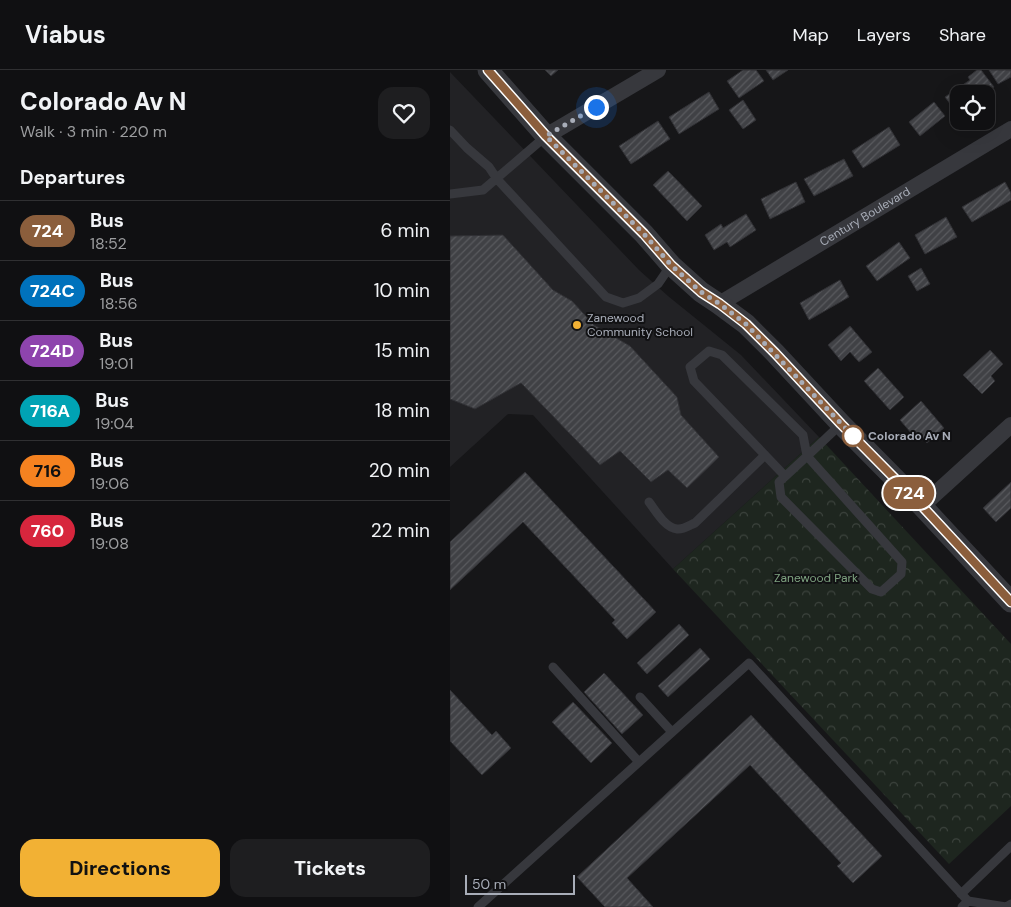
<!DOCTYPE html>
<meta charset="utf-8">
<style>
body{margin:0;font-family:"DM Sans",sans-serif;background:#1e1e20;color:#f1f3f6;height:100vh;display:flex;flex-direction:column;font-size:19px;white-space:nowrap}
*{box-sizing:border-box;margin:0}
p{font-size:16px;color:#9c9d9f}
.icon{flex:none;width:28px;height:28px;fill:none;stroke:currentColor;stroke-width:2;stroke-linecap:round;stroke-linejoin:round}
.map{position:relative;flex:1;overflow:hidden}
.side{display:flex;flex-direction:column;background:#101012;width:450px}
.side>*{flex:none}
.badge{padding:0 10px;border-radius:16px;font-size:18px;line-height:32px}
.controls{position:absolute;left:500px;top:15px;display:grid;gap:10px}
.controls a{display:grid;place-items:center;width:45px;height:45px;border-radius:10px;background:#101012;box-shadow:0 5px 20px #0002,0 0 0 1px #303032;font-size:25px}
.scale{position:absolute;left:15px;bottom:12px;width:110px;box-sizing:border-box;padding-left:5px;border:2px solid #a8adb8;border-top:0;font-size:14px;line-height:18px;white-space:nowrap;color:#a8adb8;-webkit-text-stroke:4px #111113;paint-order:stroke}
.you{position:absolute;width:25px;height:25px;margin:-12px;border:4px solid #fff;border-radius:50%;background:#1a73e8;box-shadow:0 0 0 8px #1a73e833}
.map>.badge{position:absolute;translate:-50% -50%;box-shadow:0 0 0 2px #fff}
h2{padding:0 20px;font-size:19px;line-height:45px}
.round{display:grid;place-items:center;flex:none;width:52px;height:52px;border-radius:15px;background:#1e1e20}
.headline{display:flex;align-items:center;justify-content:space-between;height:85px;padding:0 20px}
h1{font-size:24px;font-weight:800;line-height:38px}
.cta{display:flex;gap:10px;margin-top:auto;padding:10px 20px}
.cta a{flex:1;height:58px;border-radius:15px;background:#f2b134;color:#111;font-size:20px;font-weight:800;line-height:58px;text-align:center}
.cta a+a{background:#1e1e20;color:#f1f3f6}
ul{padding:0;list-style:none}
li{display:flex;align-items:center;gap:15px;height:60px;padding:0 20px;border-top:1px solid #303032}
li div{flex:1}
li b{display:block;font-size:19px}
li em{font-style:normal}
li .badge{min-width:55px;font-weight:700;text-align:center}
header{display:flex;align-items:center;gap:30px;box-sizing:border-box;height:70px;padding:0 25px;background:#101012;border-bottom:1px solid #303032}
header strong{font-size:24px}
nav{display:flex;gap:28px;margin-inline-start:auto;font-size:18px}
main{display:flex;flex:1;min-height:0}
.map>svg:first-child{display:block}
.built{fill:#222225}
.park{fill:url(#park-crowns)}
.building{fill:url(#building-hatch);stroke:#303034}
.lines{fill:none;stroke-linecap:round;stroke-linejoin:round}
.service{stroke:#37383d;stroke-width:9}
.minor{stroke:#37383d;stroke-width:16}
.tertiary{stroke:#37383d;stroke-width:21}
.line-casing{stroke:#fff;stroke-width:11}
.line{stroke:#8b5e3c;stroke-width:8}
.walk{stroke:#a8adb8;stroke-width:5;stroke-dasharray:0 9}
.poi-dot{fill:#f2b134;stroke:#111113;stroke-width:2}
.stop-dot{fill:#fff;stroke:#8b5e3c;stroke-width:2.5}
.labels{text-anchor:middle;stroke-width:4;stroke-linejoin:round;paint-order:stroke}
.street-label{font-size:12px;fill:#a8adb8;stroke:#111113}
.poi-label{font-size:12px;fill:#a8adb8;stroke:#111113;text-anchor:start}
.stop-label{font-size:12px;font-weight:bold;fill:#a8adb8;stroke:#111113;text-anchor:start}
.park-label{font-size:12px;fill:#7fa381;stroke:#111113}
</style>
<header>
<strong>Viabus</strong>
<nav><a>Map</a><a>Layers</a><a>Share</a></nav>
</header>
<main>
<section class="side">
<div class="headline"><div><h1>Colorado Av N</h1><p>Walk · 3 min · 220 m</p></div><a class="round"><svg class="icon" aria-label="heart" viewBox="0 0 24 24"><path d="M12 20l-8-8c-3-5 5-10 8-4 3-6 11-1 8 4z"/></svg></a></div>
<h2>Departures</h2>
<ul>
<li><span class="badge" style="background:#8b5e3c;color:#fff">724</span><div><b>Bus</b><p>18:52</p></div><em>6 min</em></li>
<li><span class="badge" style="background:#0072bc;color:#fff">724C</span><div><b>Bus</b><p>18:56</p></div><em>10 min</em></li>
<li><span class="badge" style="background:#8e44ad;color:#fff">724D</span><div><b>Bus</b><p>19:01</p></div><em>15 min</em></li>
<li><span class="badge" style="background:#00a3b4;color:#fff">716A</span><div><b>Bus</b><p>19:04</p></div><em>18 min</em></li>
<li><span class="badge" style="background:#f58220;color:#111">716</span><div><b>Bus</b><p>19:06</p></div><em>20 min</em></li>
<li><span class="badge" style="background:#d7263d;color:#fff">760</span><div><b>Bus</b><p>19:08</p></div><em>22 min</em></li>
</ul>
<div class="cta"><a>Directions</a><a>Tickets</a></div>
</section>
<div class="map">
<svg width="561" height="837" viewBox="0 0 561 837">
<defs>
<pattern id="park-crowns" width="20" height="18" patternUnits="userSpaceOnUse" patternTransform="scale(1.25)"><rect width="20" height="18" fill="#1e261f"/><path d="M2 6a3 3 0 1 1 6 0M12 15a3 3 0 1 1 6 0" fill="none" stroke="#3c433d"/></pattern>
<pattern id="building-hatch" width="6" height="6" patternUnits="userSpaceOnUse" patternTransform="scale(1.25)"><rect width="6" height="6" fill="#404145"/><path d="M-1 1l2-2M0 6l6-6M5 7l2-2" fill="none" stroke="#595a5e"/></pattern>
</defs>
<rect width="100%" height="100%" fill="#161618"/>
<path class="built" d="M0,2L189,200L218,226L291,285L369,367L223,499L83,345L58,344L0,397Z"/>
<path class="park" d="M369,367L561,574V736L499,794L223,499Z"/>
<path class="building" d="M95,0H108L101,6Z
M293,0H306L314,11L289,28L277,11Z
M316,0H338L323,10Z
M527,0H531L544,17L534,24H509V42L507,43L495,27L520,10L518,7Z
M539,0H561V7L548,14Z
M259,22L269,39L229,64L219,47Z
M293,30L306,50L293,59L279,40Z
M484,32L495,46L470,66L459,52Z
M208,51L220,69L181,94L169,76Z
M439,57L450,75L413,98L402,81Z
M394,89L403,106L364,126L354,109Z
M218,101L252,136L237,151L203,115Z
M346,112L355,132L320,149L311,129Z
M555,112L561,123V130L522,152L512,137Z
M296,144L306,160L280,177L277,172L264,180L255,165L271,154L273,158Z
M496,147L507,167L475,184L465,165Z
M53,165L103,220L122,231L144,255L180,276L227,327L231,345L269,387L237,418L218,400L201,412L170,381L150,395L71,313L25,339L0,329V166Z
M449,172L460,188L427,211L416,196Z
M471,198L480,214L467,221L458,206Z
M390,210L399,227L359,250L350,233Z
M400,256L422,282L409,292L400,282L391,291L378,275Z
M540,280L553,294L541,306L545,311L532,324L513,305Z
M428,298L454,327L440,340L414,311Z
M471,331L494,358L477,373L472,367L468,371L450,350Z
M75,402L206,542L177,569L162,553L165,550L73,452L0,520V472Z
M561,412V438L546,452L533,438Z
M229,554L239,565L197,604L187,593Z
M250,578L260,589L218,627L208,616Z
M154,603L193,645L172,664L134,622Z
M0,620L42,665L46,661L61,678L32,705L0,671Z
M123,632L162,673L141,693L102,652Z
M301,645L432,786L403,813L387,796L391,793L300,695L177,808L203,837H155L127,807Z"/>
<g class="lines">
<path class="service" d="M0,60L17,78L39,97L47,109L156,227L173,233L189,228L208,214L221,195
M0,124L33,120L96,66
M335,406L244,311L240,297L259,281L272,285L353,365L357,386L452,492L451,504L431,522L422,519L331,427L329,412C350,393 370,374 391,354
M199,432C206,441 215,458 227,459C233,460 240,455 245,453L315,385
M103,597L189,692
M190,627L222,662
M511,824L561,776
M518,831L556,837L561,834
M28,837L299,593L518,831L512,837"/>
<g class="minor">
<path d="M96,66L208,0"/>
<path id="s1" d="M269,234L561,59"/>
<path d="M472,436L561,355"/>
</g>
<path class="tertiary" d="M38,0L96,66L194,164L221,195L251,222L269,234L296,254L325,283L391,354L472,436L561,532"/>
</g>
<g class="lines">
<defs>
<path id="line" d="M38,0L96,66L194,164L221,195L251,222L270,234L296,254L325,283L391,354L472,436L561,532"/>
</defs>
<use href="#line" class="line-casing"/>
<use href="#line" class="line"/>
<path class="walk" d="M146,37L96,66L194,164L221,195L251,222L270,234L296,254L405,368L403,366"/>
</g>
<circle class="poi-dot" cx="127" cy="255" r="5"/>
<circle class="stop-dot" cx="403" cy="366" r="10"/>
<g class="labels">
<g class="street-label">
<text dy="4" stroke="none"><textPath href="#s1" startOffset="170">Century Boulevard</textPath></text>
</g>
<g class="poi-label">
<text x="137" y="252">Zanewood<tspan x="137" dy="14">Community School</tspan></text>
</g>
<g class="stop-label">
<text x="418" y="370">Colorado Av N</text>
</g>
<g class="park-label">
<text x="366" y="512">Zanewood Park</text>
</g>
</g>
</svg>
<div class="controls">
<a><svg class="icon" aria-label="locate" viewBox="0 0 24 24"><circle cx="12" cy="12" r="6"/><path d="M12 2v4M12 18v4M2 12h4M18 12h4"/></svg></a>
</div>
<div class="scale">50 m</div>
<div class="you" style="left:146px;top:37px"></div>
<b class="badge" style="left:459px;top:423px;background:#8b5e3c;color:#fff">724</b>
</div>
</main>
